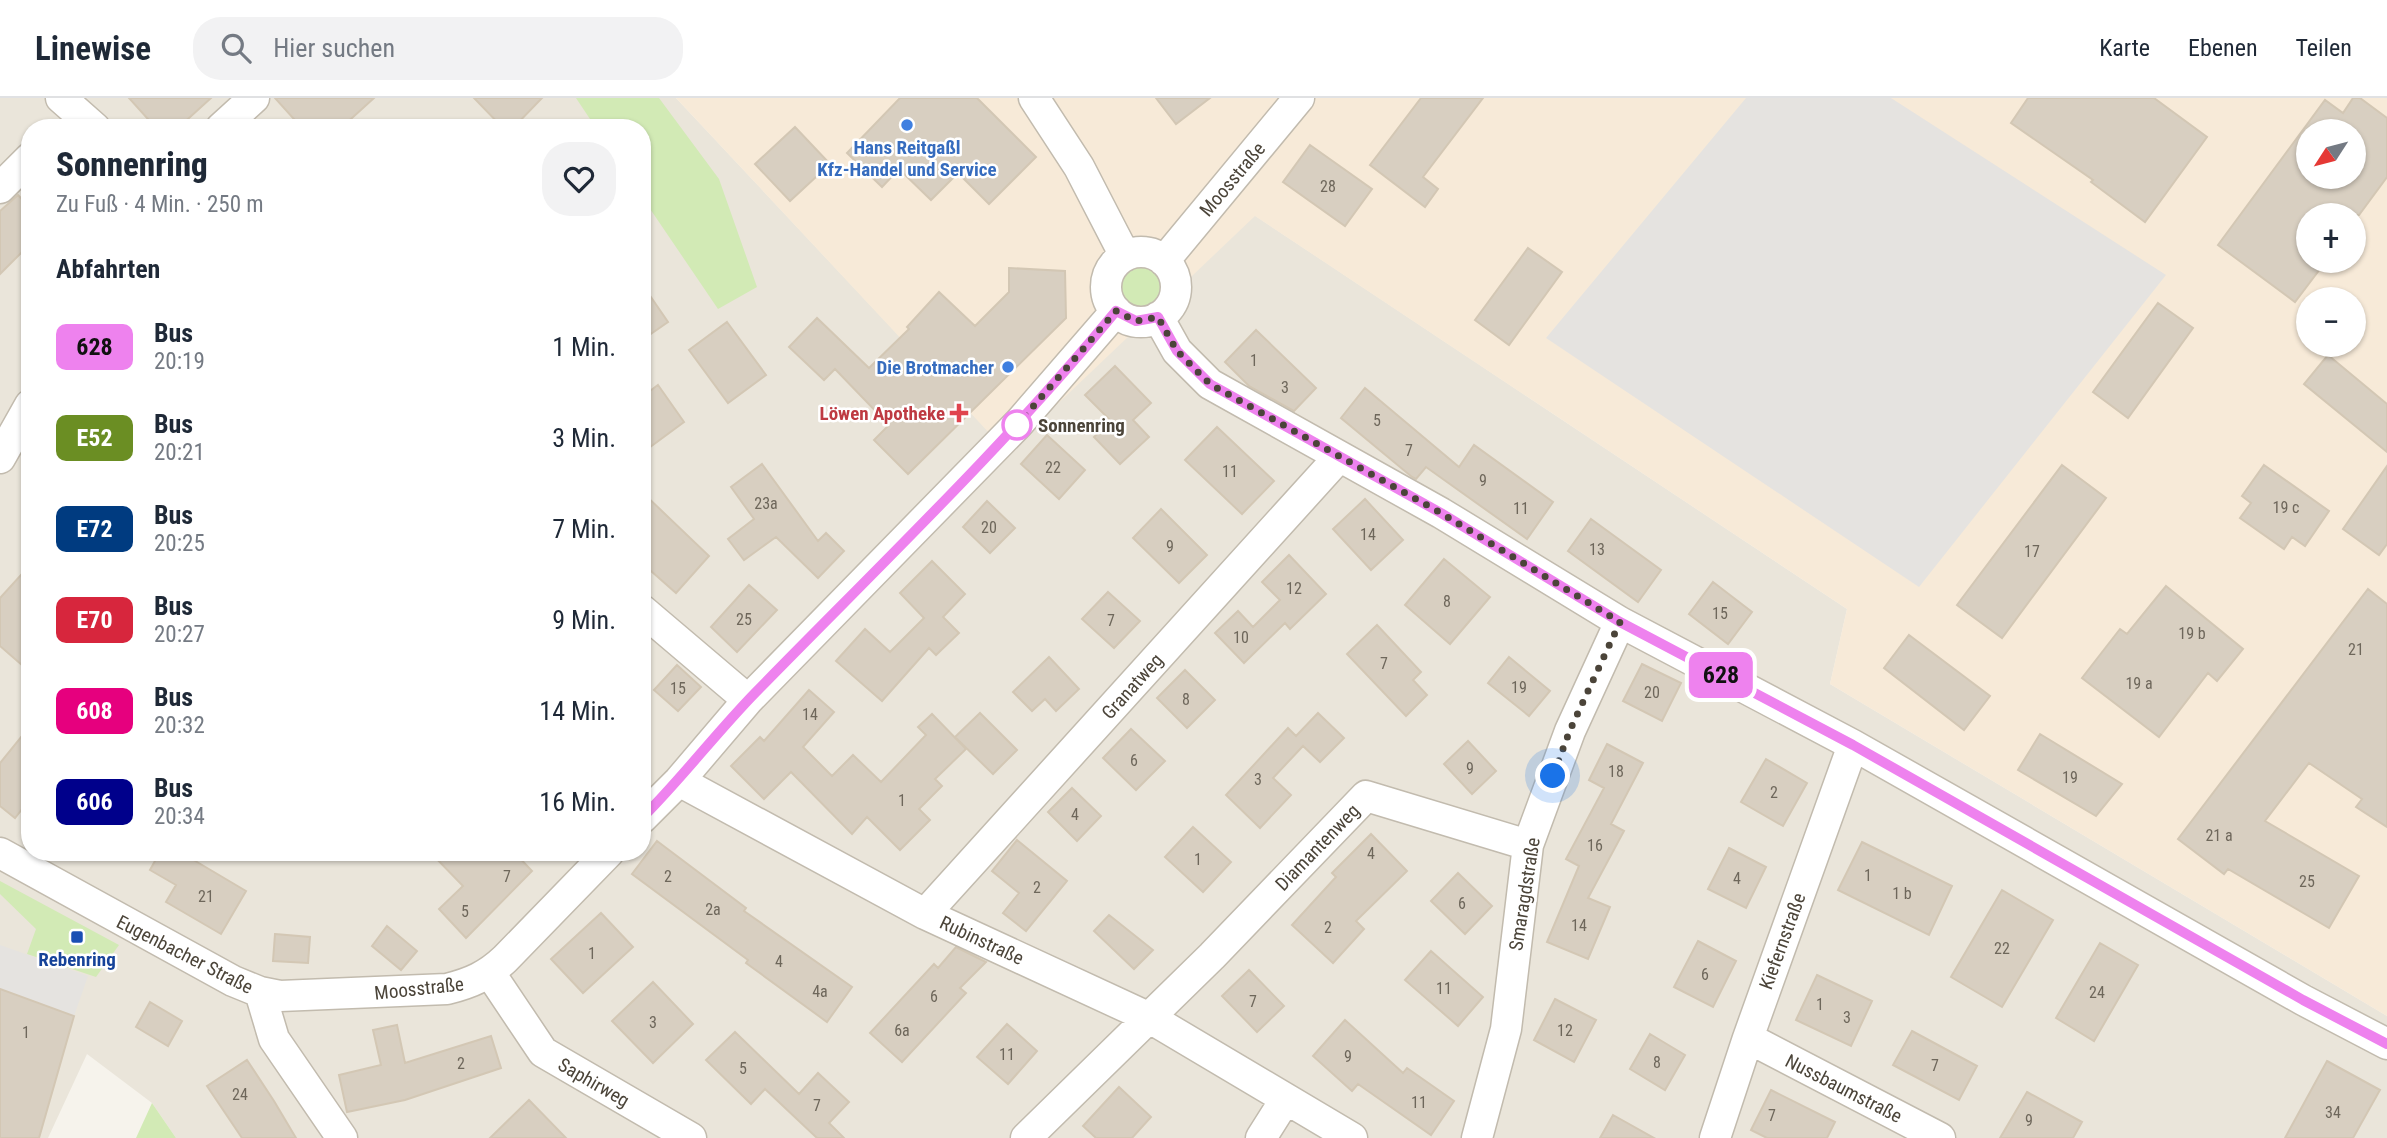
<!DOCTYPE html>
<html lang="de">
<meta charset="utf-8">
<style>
body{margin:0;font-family:"Roboto Condensed",sans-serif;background:#f2f2f3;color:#1f2937;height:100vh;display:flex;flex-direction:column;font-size:26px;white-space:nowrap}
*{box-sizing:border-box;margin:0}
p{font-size:23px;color:#747a83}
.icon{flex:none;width:38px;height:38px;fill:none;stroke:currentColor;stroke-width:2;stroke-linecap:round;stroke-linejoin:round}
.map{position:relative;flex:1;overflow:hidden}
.panel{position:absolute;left:21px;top:21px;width:630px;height:742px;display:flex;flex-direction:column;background:#fff;border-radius:28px;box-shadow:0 2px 5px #0004}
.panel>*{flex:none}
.badge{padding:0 14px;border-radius:10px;font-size:24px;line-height:46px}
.needle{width:46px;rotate:234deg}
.buttons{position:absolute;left:2296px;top:21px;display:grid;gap:14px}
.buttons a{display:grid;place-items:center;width:70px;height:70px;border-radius:50%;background:#fff;box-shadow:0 2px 5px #0004;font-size:35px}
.you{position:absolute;width:35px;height:35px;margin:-18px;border:5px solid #fff;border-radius:50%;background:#1a73e8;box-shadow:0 0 0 10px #1a73e833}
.map>.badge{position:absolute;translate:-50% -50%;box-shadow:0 0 0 4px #fff}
h2{padding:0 35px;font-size:26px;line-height:63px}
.round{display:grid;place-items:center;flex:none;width:74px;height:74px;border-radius:28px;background:#f2f2f3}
.summary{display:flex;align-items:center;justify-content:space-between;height:119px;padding:0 35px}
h1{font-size:33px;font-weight:800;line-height:52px}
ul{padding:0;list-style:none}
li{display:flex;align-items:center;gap:21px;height:91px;padding:0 35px}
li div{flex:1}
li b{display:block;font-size:26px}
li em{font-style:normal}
li .badge{min-width:77px;font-weight:700;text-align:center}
header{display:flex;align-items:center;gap:42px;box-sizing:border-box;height:98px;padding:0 35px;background:#fff;border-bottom:2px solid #e0e1e3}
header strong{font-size:33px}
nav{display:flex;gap:38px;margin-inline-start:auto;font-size:24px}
.search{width:490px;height:63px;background:#f2f2f3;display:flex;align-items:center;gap:18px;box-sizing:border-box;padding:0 24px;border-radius:28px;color:#747a83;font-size:26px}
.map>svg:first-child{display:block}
.residential{fill:#eae5da;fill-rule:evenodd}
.commercial{fill:#f7ead8;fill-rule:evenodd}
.green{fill:#d2eab5}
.parking{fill:#e5e3e0}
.building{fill:#d8cfc1;stroke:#d3c7b4;stroke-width:2;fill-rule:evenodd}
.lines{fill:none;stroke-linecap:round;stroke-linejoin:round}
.minor-casing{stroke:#c2bbae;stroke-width:33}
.minor{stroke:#fff;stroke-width:30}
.line-casing{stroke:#fff;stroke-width:16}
.line{stroke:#ee82ee;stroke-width:10}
.walk{stroke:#4b4439;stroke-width:7;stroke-dasharray:0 12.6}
.shop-dot{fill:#3f7fe0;stroke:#fff;stroke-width:2.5}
.health-dot{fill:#e0444e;stroke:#fff;stroke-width:2.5}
.stop-dot{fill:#fff;stroke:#ee82ee;stroke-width:3.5}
.transit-dot{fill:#1a4fb4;stroke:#fff;stroke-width:2.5}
.labels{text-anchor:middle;stroke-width:5;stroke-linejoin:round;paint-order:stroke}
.number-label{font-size:16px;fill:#6e675b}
.shop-label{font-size:19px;font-weight:bold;fill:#366cbe;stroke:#fff}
.street-label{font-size:19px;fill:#4b4439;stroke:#fff}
.health-label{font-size:19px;font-weight:bold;fill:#be3a42;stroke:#fff;text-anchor:end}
.stop-label{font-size:19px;font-weight:bold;fill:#4b4439;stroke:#fff;text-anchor:start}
.transit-label{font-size:19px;font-weight:bold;fill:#164399;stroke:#fff}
</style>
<header>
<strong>Linewise</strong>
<div class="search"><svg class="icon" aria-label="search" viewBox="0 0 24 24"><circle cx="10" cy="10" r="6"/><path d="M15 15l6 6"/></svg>Hier suchen</div>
<nav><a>Karte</a><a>Ebenen</a><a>Teilen</a></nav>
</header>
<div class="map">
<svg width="2387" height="1040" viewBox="0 0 2387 1040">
<rect width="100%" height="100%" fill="#f6f3ec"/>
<path class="residential" d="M0,0H676L1007,353L1254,117L1847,511L1830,586L2387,918V1040H176L152,1005L87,956L48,1040H0ZM30,30H642V754H30Z"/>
<path class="commercial" d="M676,0H2387V918L1830,586L1847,511L1255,118L1007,354ZM2308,33H2354V79H2308ZM2308,117H2354V163H2308ZM2308,201H2354V247H2308Z"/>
<path class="green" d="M576,0H659L719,81L757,189L718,211L642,99V30H596Z
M1117 187a24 24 0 1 1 48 0a24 24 0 1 1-48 0Z
M0,783L119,847L96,879L27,856L36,831L0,796Z
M152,1005L176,1040H136Z"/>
<path class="parking" d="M1746,0H1891L2166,177L1919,489L1546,240Z
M0,847L88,878L74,918L0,891Z"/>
<path class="building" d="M129,0H211L178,30H156Z
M275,0H374L341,30H302Z
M474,0H542L513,30H503Z
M900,0H977L1036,59L989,106L958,75L931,102L899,71L882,89L847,55Z
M1156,0H1210L1176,26Z
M1421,0H1483L1423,79L1438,91L1425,109L1370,67Z
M2028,0H2154L2207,39L2145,124L2091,84L2093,82L2011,25Z
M2353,0H2360L2387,20V79L2359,117H2308V163H2326L2295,204L2218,147L2325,2L2343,15ZM2308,33H2354V79H2308Z
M795,29L830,66L790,103L755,66Z
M1310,47L1372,91L1345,128L1283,84Z
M18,97L30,110V146L0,176V113Z
M1528,150L1562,174L1509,247L1475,222Z
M1009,170L1065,173L1066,220L908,376L874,342L889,327L835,271L824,282L789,249L817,220L869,270L909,231L907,229L939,194L975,228L1009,194Z
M642,186L668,224L642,242Z
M2158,205L2193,230L2128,320L2093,294Z
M727,224L766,277L728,305L689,252Z
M1256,232L1316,290L1294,313L1249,288L1225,264Z
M2328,257L2387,306V354L2304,286Z
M1115,268L1151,305L1133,322L1149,339L1120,366L1094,339L1111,323L1085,297Z
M658,287L684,324L642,355V299Z
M1365,290L1459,369L1474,347L1553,404L1527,441L1426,369L1416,381L1412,379L1341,320Z
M1217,329L1274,383L1242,416L1185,362Z
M1047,337L1085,372L1059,401L1021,366Z
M762,366L818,443L826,435L844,453L818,480L776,439L744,462L728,441L754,421L731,389Z
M2062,367L2106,400L2002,540L1957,507Z
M2264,367L2329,413L2305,448L2292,439L2284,451L2240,420L2251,405L2242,398Z
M2387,368V446L2379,457L2343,431Z
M642,394L709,458L676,495L642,465Z
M1365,401L1403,442L1371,472L1333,431Z
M987,403L1015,430L990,455L963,429Z
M1161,411L1207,457L1179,485L1133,440Z
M1591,421L1661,472L1638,504L1568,453Z
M1289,457L1326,496L1290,531L1285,525L1244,565L1215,535L1238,513L1253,529L1280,502L1262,484Z
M1444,461L1490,499L1450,546L1405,507Z
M932,463L965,496L943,519L959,535L936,557L929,550L882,603L836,563L865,531L890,554L924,520L900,495Z
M30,467V574L0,548V500Z
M1713,484L1752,514L1728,546L1689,516Z
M749,487L777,512L737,554L711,529Z
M2166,488L2243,551L2217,583L2208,575L2159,639L2082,580L2120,531L2127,536Z
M2368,491L2387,506V729L2356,709L2362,701L2309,665L2265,723L2359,778L2329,830L2228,771L2224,776L2178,741Z
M1108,494L1140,523L1114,550L1082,521Z
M1377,527L1421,574L1413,582L1427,597L1406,618L1347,556Z
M1909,537L1990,598L1964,632L1884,570Z
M1049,559L1079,591L1056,613L1045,601L1032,613L1013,594Z
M1509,559L1550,593L1529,618L1488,585Z
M1642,566L1681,585L1662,623L1623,603Z
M677,567L701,589L678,613L654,592Z
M1185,572L1215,602L1187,630L1157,600Z
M809,592L834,614L803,649L832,678L853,657L881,684L926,637L918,629L932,616L966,651L935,681L942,688L919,711L930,722L900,752L867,719L852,736L791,674L764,701L731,668L760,639L764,643Z
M980,615L1017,652L993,676L955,639Z
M1318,615L1344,640L1320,664L1303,648L1273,680L1291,697L1260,730L1226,697L1288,630L1296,638Z
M30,628V701L15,720L0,708V665Z
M1131,631L1165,663L1136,692L1103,660Z
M2040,636L2122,686L2096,718L2018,672Z
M1468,643L1496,673L1472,696L1444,666Z
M1607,646L1643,665L1611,726L1624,733L1588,800L1610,809L1588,861L1547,844L1579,768L1566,761L1604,690L1589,682Z
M1766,661L1807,685L1783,728L1741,704Z
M1072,690L1101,718L1077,743L1048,714Z
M1193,729L1231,764L1203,794L1165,759Z
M1371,736L1407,773L1356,823L1364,831L1333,865L1292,827L1336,779L1332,775Z
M1017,742L1067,783L1026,833L1003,815L1019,795L992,773Z
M657,743L746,810L744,813L852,889L827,924L746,865L748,862L632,776Z
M1862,744L1952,788L1929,837L1838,792Z
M1729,750L1766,769L1746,810L1708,791Z
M160,754H180L246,793L221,836L166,804L176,787L150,772Z
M430,754H514L532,773L466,840L439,811L463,788Z
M1458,775L1492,808L1465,836L1431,803Z
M2002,792L2053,822L2002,909L1951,879Z
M601,815L633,849L583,895L551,861Z
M1109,817L1153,852L1134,871L1094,833Z
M387,828L417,853L401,872L372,848Z
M275,836L310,839L308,865L273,863Z
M1698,843L1736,863L1713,909L1674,889Z
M2100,845L2138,867L2094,943L2056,920Z
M956,849L986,864L960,890L966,895L902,964L870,935L934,866L938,870Z
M1431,853L1483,899L1458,928L1405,882Z
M1249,872L1284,908L1257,934L1222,898Z
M1817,877L1872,903L1851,948L1796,922Z
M653,884L693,926L653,965L612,923Z
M0,891L74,918L39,1040H0Z
M1555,901L1596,922L1574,964L1534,942Z
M150,904L182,923L168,948L136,929Z
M1345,922L1403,975L1407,970L1454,1003L1431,1037L1358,986L1352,993L1313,958Z
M1007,926L1037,953L1008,986L977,959Z
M397,927L405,965L491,938L501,970L405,1002L347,1014L339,977L381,967L373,932Z
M1912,933L1977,968L1959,1002L1893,967Z
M735,934L799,996L818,975L849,1004L829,1025L844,1040H817L765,991L751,1006L706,962Z
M1650,936L1685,957L1665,992L1630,971Z
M247,962L274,1003L296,1040H242L207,988Z
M2327,963L2380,992L2353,1040H2285Z
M1119,989L1151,1019L1132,1040H1096L1083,1028Z
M1771,992L1835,1024L1827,1040H1767L1751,1032Z
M2027,994L2082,1024L2073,1040H2000Z
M529,1002L566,1040H490Z
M1613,1017L1654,1040H1600Z"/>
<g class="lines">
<defs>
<path id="minor" d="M61,0L95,30
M1034,0L1079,69L1125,158
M221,30L254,0
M0,90L30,60
M1106 189a35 35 0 1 1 70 0a35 35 0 1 1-70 0Z
M1164,163L1299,0
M1158,219L1177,253L1210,286L1441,415L1620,524L1853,647L2303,902L2387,946
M0,360L30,307
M642,512L748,602
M679,683L925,816L1150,920L1352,1040
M642,720L679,683L748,602L1019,325L1116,213
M0,755L233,883L260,894L280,898L447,891C471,885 487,878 505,861L609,754
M925,816L1339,359
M490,875L543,954L691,1040
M260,894L274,941L342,1040
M1748,940L1940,1040
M1026,1040L1212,858L1366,698L1528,747
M1261,1040L1285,1002
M1477,1040L1506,931L1528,747L1570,633L1620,524
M1715,1040L1748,940L1853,647"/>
</defs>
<use href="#minor" class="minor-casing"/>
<use href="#minor" class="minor"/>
</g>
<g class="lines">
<defs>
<path id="line" d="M642,720C682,680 716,635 756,594C878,469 1005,348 1116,213L1136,223L1158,219L1177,253L1210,286L1441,415L1620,524L1853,647L2303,902L2387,946"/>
</defs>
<use href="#line" class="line-casing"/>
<use href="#line" class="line"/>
<path class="walk" d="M1017,327L1116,213L1136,223L1158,219L1177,253L1210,286L1441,415L1620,524L1570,632L1553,678"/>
</g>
<g class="shop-dot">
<circle cx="907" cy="27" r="7"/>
<circle cx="1008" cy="269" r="7"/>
</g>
<path class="health-dot" d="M955.5 304.5h7v7h7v7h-7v7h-7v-7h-7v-7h7z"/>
<circle class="stop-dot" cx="1017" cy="327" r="14"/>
<rect class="transit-dot" x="70" y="832" width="14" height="14" rx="3.5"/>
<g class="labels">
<g class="number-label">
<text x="1328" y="94">28</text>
<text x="1254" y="268">1</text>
<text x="1285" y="295">3</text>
<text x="1377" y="328">5</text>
<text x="1409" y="358">7</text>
<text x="1053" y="375">22</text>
<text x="1230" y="379">11</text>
<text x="1483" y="388">9</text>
<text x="766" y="411">23a</text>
<text x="2286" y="415">19 c</text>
<text x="1521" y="416">11</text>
<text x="989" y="435">20</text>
<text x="1368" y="442">14</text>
<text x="1170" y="454">9</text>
<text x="1597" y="457">13</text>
<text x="2032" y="459">17</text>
<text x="1294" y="496">12</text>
<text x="1447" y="509">8</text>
<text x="1720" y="521">15</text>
<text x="744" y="527">25</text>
<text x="1111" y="528">7</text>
<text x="2192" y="541">19 b</text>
<text x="1241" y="545">10</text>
<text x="2356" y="557">21</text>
<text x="1384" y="571">7</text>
<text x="2139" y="591">19 a</text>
<text x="1519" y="595">19</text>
<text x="678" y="596">15</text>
<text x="1652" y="600">20</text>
<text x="1186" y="607">8</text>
<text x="810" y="622">14</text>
<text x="1134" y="668">6</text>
<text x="1470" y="676">9</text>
<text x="1616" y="679">18</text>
<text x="2070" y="685">19</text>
<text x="1258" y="687">3</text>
<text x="1774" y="700">2</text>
<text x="902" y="708">1</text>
<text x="1075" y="722">4</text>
<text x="2219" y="743">21 a</text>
<text x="1595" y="753">16</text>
<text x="1371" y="761">4</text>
<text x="1198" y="767">1</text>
<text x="1868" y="783">1</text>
<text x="507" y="784">7</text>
<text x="668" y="784">2</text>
<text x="1737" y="786">4</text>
<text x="2307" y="789">25</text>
<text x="1037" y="795">2</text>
<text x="1902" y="801">1 b</text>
<text x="206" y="804">21</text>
<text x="1462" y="811">6</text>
<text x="713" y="817">2a</text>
<text x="465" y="819">5</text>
<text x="1579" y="833">14</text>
<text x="1328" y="835">2</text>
<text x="2002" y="856">22</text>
<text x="592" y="861">1</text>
<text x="779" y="869">4</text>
<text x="1705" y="882">6</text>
<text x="1444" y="896">11</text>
<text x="820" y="899">4a</text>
<text x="2097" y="900">24</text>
<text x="934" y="904">6</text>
<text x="1253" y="909">7</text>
<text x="1820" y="912">1</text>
<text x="1847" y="925">3</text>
<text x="653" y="930">3</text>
<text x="902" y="938">6a</text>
<text x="1565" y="938">12</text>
<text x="26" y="940">1</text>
<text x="1007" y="962">11</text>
<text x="1348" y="964">9</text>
<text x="1657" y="970">8</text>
<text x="461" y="971">2</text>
<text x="1935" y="973">7</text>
<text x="743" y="976">5</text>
<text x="240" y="1002">24</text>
<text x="1419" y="1010">11</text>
<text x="817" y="1013">7</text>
<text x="2333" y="1020">34</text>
<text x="1772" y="1023">7</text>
<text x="2029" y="1028">9</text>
</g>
<g class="shop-label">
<text x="907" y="56">Hans Reitgaßl<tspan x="907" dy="22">Kfz-Handel und Service</tspan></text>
<text x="994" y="276" text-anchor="end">Die Brotmacher</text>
</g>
<g class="street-label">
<text transform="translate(1232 81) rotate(-50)" y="7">Moosstraße</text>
<text transform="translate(1132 588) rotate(-48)" y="7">Granatweg</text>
<text transform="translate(1317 749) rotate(-46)" y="7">Diamantenweg</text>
<text transform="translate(1524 796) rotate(-81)" y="7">Smaragdstraße</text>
<text transform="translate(982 842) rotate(25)" y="7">Rubinstraße</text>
<text transform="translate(1782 843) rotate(-70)" y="7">Kiefernstraße</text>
<text transform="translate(185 856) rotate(27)" y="7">Eugenbacher Straße</text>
<text transform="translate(419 890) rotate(-6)" y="7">Moosstraße</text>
<text transform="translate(594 984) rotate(30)" y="7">Saphirweg</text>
<text transform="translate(1844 990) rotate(27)" y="7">Nussbaumstraße</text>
</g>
<g class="health-label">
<text x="945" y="322">Löwen Apotheke</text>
</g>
<g class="stop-label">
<text x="1038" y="334">Sonnenring</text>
</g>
<g class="transit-label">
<text x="77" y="868">Rebenring</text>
</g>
</g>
</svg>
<div class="buttons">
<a><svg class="needle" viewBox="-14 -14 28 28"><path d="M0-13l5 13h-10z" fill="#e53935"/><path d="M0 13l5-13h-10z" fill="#747a83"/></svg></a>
<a>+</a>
<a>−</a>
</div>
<div class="you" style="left:1553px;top:678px"></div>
<b class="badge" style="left:1721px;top:577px;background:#ee82ee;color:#111">628</b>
<section class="panel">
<div class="summary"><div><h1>Sonnenring</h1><p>Zu Fuß · 4 Min. · 250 m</p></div><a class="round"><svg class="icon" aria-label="heart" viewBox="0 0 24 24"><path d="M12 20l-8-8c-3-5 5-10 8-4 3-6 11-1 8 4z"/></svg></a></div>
<h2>Abfahrten</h2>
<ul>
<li><span class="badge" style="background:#ee82ee;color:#111">628</span><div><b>Bus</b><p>20:19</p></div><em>1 Min.</em></li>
<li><span class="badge" style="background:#6b8e23;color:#fff">E52</span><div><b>Bus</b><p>20:21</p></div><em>3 Min.</em></li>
<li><span class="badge" style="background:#003b80;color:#fff">E72</span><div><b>Bus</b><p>20:25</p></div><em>7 Min.</em></li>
<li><span class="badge" style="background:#d7263d;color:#fff">E70</span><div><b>Bus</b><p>20:27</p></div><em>9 Min.</em></li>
<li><span class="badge" style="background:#e6007e;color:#fff">608</span><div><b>Bus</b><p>20:32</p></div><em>14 Min.</em></li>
<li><span class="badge" style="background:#00008b;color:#fff">606</span><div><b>Bus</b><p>20:34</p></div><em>16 Min.</em></li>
</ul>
</section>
</div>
